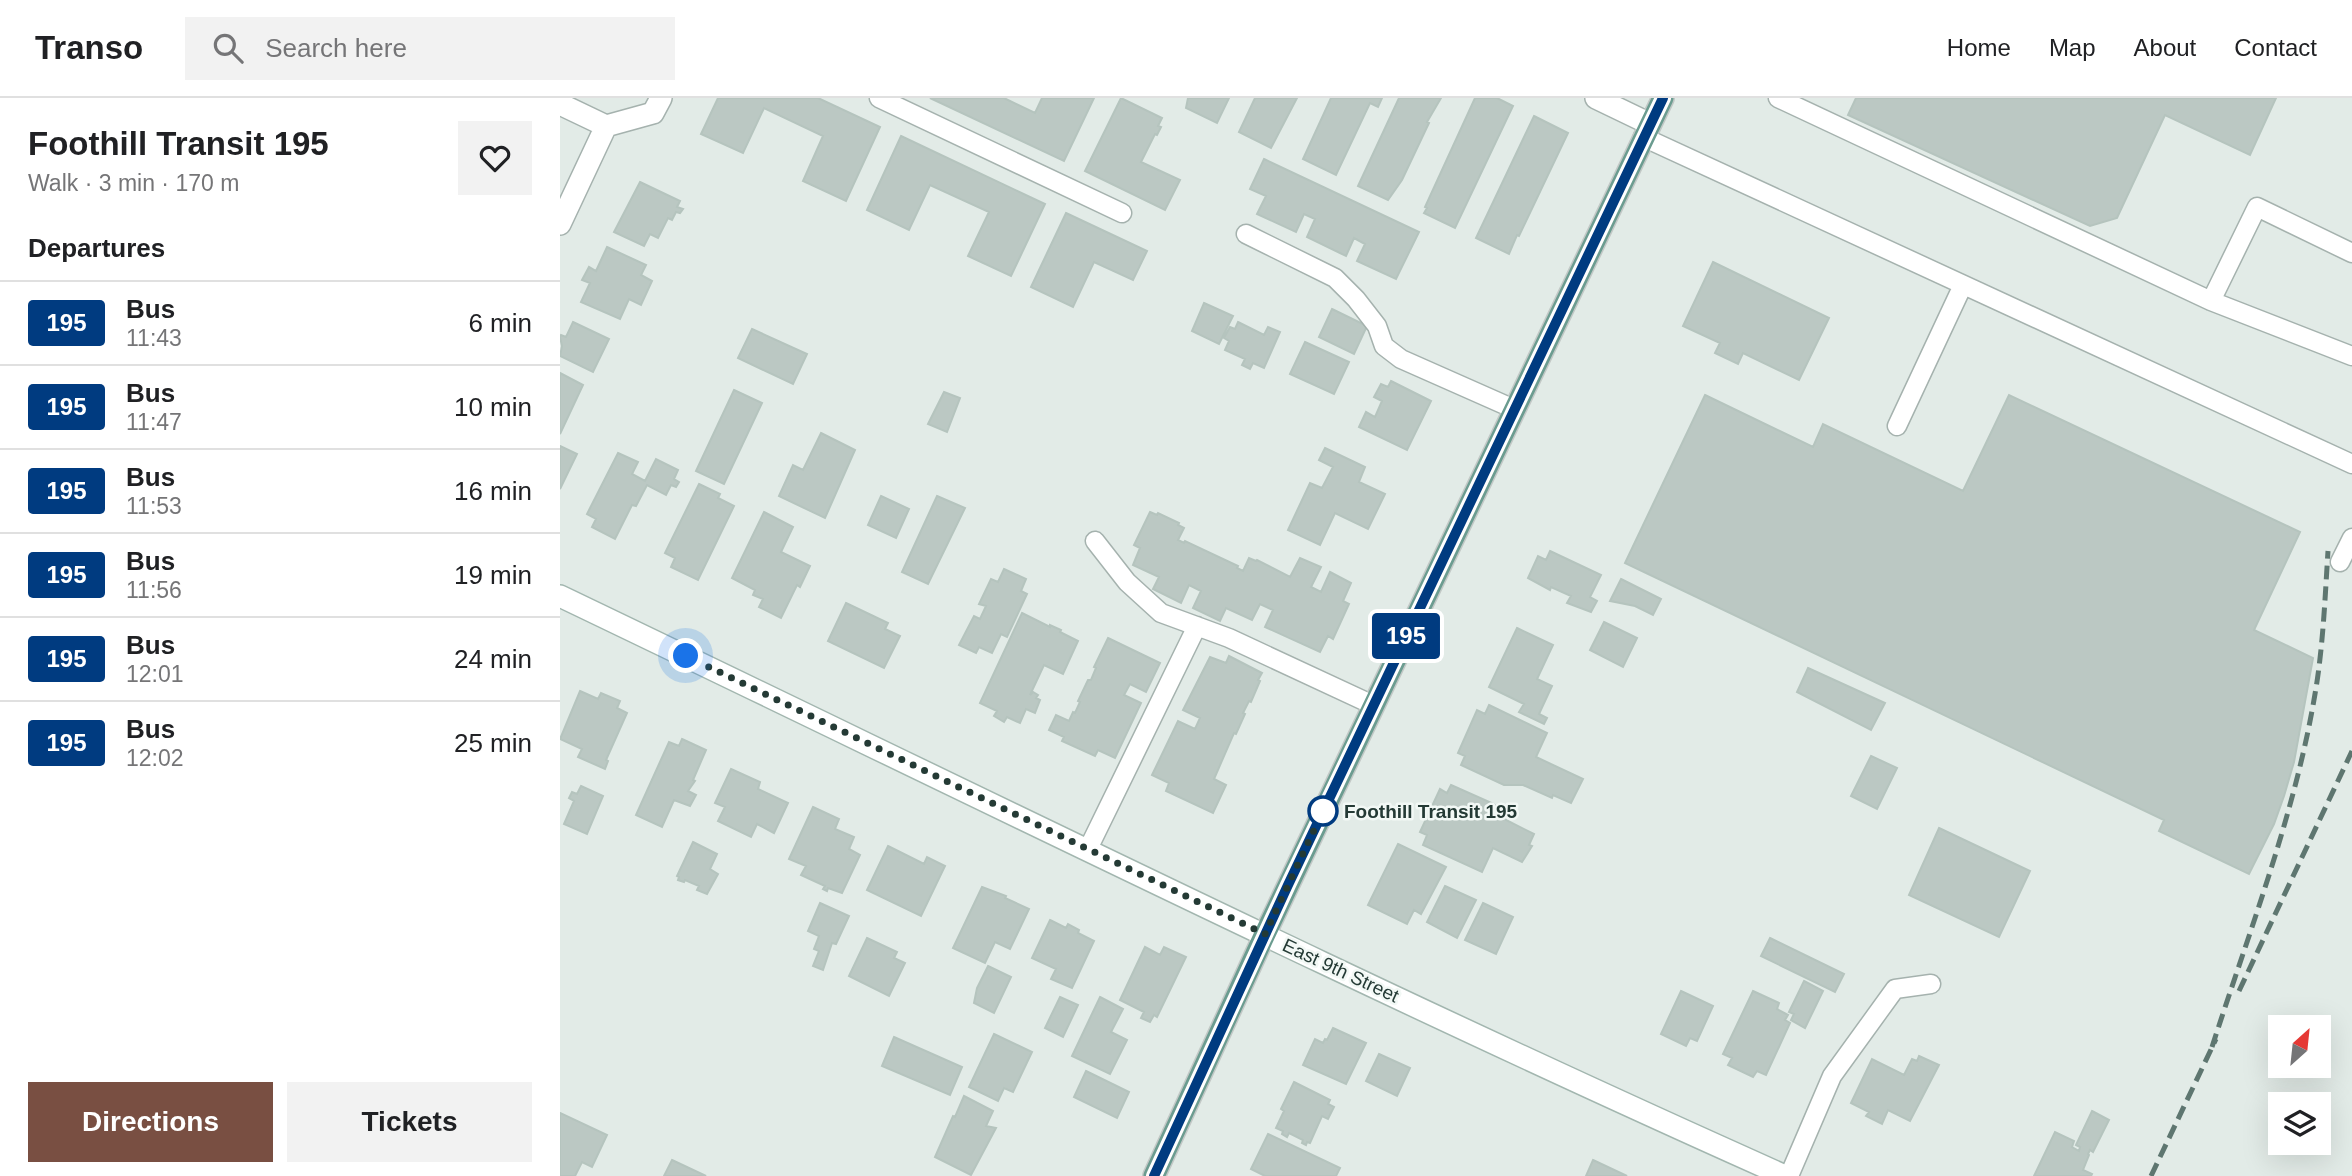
<!DOCTYPE html>
<meta charset="utf-8">
<style>
body{margin:0;font-family:Helvetica,sans-serif;background:#f2f2f2;color:#202124;height:100vh;display:flex;flex-direction:column;font-size:26px;white-space:nowrap}
*{box-sizing:border-box;margin:0}
p{font-size:23px;color:#757577}
.icon{flex:none;width:38px;height:38px;fill:none;stroke:currentColor;stroke-width:2;stroke-linecap:round;stroke-linejoin:round}
.map{position:relative;flex:1;overflow:hidden}
.side{display:flex;flex-direction:column;background:#fff;width:560px}
.side>*{flex:none}
.badge{padding:0 14px;border-radius:5px;font-size:24px;line-height:46px}
.needle{width:46px;rotate:27deg}
.buttons{position:absolute;left:1708px;top:917px;display:grid;gap:14px}
.buttons a{display:grid;place-items:center;width:63px;height:63px;border-radius:0px;background:#fff;box-shadow:0 7px 28px #0002;font-size:35px}
.you{position:absolute;width:35px;height:35px;margin:-18px;border:5px solid #fff;border-radius:50%;background:#1a73e8;box-shadow:0 0 0 10px #1a73e833}
.map>.badge{position:absolute;translate:-50% -50%;box-shadow:0 0 0 4px #fff}
h2{padding:0 28px;font-size:26px;line-height:63px}
.round{display:grid;place-items:center;flex:none;width:74px;height:74px;border-radius:0px;background:#f2f2f2}
.head{display:flex;align-items:center;justify-content:space-between;height:119px;padding:0 28px}
h1{font-size:33px;font-weight:600;line-height:52px}
.action{display:flex;gap:14px;margin-top:auto;padding:14px 28px}
.action a{flex:1;height:80px;border-radius:0px;background:#794f42;color:#fff;font-size:28px;font-weight:600;line-height:80px;text-align:center}
.action a+a{background:#f2f2f2;color:#202124}
ul{padding:0;list-style:none}
li{display:flex;align-items:center;gap:21px;height:84px;padding:0 28px;border-top:2px solid #e0e0e0}
li div{flex:1}
li b{display:block;font-size:26px}
li em{font-style:normal}
li .badge{min-width:77px;font-weight:700;text-align:center}
header{display:flex;align-items:center;gap:42px;box-sizing:border-box;height:98px;padding:0 35px;background:#fff;border-bottom:2px solid #e0e0e0}
header strong{font-size:33px}
nav{display:flex;gap:38px;margin-inline-start:auto;font-size:24px}
.search{width:490px;height:63px;background:#f2f2f2;display:flex;align-items:center;gap:18px;box-sizing:border-box;padding:0 24px;border-radius:0px;color:#757577;font-size:26px}
main{display:flex;flex:1;min-height:0}
.map>svg:first-child{display:block}
.building{fill:#bbc8c3;stroke:#b5c4be;stroke-width:2}
.lines{fill:none;stroke-linecap:round;stroke-linejoin:round}
.lane-casing{stroke:#a5b2ae;stroke-width:21}
.street-casing{stroke:#a5b2ae;stroke-width:24}
.secondary-casing{stroke:#a2b6af;stroke-width:24}
.primary-casing{stroke:#c2c8c6;stroke-width:24}
.lane{stroke:#fff;stroke-width:18}
.street{stroke:#fff;stroke-width:21}
.secondary{stroke:#fff;stroke-width:21}
.primary{stroke:#6b9c90;stroke-width:21}
.rail{stroke:#5e7670;stroke-width:5;stroke-dasharray:14 7;stroke-linecap:butt}
.line-casing{stroke:#fff;stroke-width:16}
.line{stroke:#003b80;stroke-width:10}
.walk{stroke:#243a35;stroke-width:7;stroke-dasharray:0 12.6}
.stop-dot{fill:#fff;stroke:#003b80;stroke-width:3.5}
.labels{text-anchor:middle;stroke-width:5;stroke-linejoin:round;paint-order:stroke}
.stop-label{font-size:19px;font-weight:bold;fill:#243a35;stroke:#f2f8f5;text-anchor:start}
.street-label{font-size:19px;fill:#243a35;stroke:#f2f8f5}
</style>
<header>
<strong>Transo</strong>
<div class="search"><svg class="icon" aria-label="search" viewBox="0 0 24 24"><circle cx="10" cy="10" r="6"/><path d="M15 15l6 6"/></svg>Search here</div>
<nav><a>Home</a><a>Map</a><a>About</a><a>Contact</a></nav>
</header>
<main>
<section class="side">
<div class="head"><div><h1>Foothill Transit 195</h1><p>Walk · 3 min · 170 m</p></div><a class="round"><svg class="icon" aria-label="heart" viewBox="0 0 24 24"><path d="M12 20l-8-8c-3-5 5-10 8-4 3-6 11-1 8 4z"/></svg></a></div>
<h2>Departures</h2>
<ul>
<li><span class="badge" style="background:#003b80;color:#fff">195</span><div><b>Bus</b><p>11:43</p></div><em>6 min</em></li>
<li><span class="badge" style="background:#003b80;color:#fff">195</span><div><b>Bus</b><p>11:47</p></div><em>10 min</em></li>
<li><span class="badge" style="background:#003b80;color:#fff">195</span><div><b>Bus</b><p>11:53</p></div><em>16 min</em></li>
<li><span class="badge" style="background:#003b80;color:#fff">195</span><div><b>Bus</b><p>11:56</p></div><em>19 min</em></li>
<li><span class="badge" style="background:#003b80;color:#fff">195</span><div><b>Bus</b><p>12:01</p></div><em>24 min</em></li>
<li><span class="badge" style="background:#003b80;color:#fff">195</span><div><b>Bus</b><p>12:02</p></div><em>25 min</em></li>
</ul>
<div class="action"><a>Directions</a><a>Tickets</a></div>
</section>
<div class="map">
<svg width="1792" height="1078" viewBox="0 0 1792 1078">
<rect width="100%" height="100%" fill="#e2ebe7"/>
<path class="building" d="M158,0H258L320,29L286,103L243,83L263,38L204,10L183,55L141,36Z
M370,0H444L475,15L482,0H534L504,63Z
M561,0L602,20L598,28L601,29L597,37L595,36L581,64L620,82L605,112L525,73Z
M628,0H669L657,25L626,10Z
M695,0H737L711,50L679,34Z
M771,0H822L818,9L810,5L776,77L743,61Z
M839,0H881L867,24L869,25L842,82L828,102L798,88Z
M915,0H937L953,8L895,130L864,115L867,110L865,109Z
M1296,0H1716L1690,57L1605,17L1557,120L1530,128L1288,17Z
M974,18L1008,35L959,138L957,137L949,156L916,140Z
M341,38L485,106L451,178L408,158L429,114L370,87L349,132L307,112Z
M704,61L859,134L836,181L797,163L805,146L794,140L786,158L747,139L755,121L744,116L736,134L697,116L706,98L690,91Z
M80,84L120,103L117,109L123,111L120,115L116,114L112,122L108,120L98,140L90,136L84,148L54,134Z
M506,115L587,153L573,182L534,164L513,209L471,189Z
M47,149L86,167L81,177L92,183L81,207L69,201L60,221L21,204L30,185L22,182L29,169L36,173Z
M1153,164L1269,220L1239,282L1183,255L1178,266L1155,255L1160,245L1123,228Z
M644,205L673,218L659,246L632,233Z
M772,211L807,228L794,256L759,239Z
M13,224L49,241L33,274L0,258L2,248L0,239L1,237L6,239Z
M678,224L704,237L708,229L720,234L704,270L693,265L690,271L682,267L685,261L665,252L669,243L664,240L670,229L675,231Z
M192,231L247,256L233,286L178,260Z
M745,244L789,264L774,296L730,276Z
M0,275L23,287L0,336Z
M831,283L871,303L847,352L799,329L806,314L815,319L822,303L814,299L821,286L828,289Z
M174,292L202,305L164,386L136,373Z
M384,294L400,300L387,334L368,326Z
M1145,297L1253,349L1263,326L1403,393L1449,297L1740,434L1694,532L1753,560L1734,664L1724,698L1714,726L1689,776L1599,733L1604,722L1065,465Z
M261,335L295,352L265,420L219,398L233,367L243,372Z
M0,348L17,356L0,391Z
M765,350L805,369L799,384L825,396L808,431L775,415L760,447L728,432L750,385L762,390L773,369L759,362Z
M58,355L78,364L72,376L85,383L96,361L118,372L114,381L119,384L116,389L111,387L106,397L87,387L76,408L72,407L55,441L32,429L36,421L27,416Z
M139,386L160,396L158,400L174,408L138,482L111,469L115,460L105,455Z
M321,398L349,411L336,440L308,427Z
M377,398L405,410L368,486L342,474Z
M204,414L233,429L221,454L250,468L240,489L237,487L221,520L199,509L203,501L193,497L195,492L172,480Z
M590,414L597,417L598,415L619,425L618,427L624,430L618,442L624,445L625,443L678,468L677,470L683,473L689,460L696,463L697,462L730,479L740,460L761,469L751,489L761,494L770,474L791,485L783,503L789,506L773,541L768,538L760,554L705,529L713,512L700,506L692,522L666,510L660,523L633,510L641,493L629,487L621,505L593,491L599,479L573,467L580,450L574,447Z
M990,453L1041,477L1030,499L1037,503L1031,514L1007,505L1011,498L991,489L990,492L968,480L978,458L986,462Z
M444,471L466,481L461,493L467,496L447,539L441,536L432,555L419,549L416,555L399,547L414,518L420,521L426,508L419,506L431,481L438,484Z
M1061,481L1101,501L1093,517L1075,508L1050,503Z
M286,505L328,525L325,531L340,538L324,570L268,543Z
M462,515L490,529V527L501,532L500,534L518,543L503,576L484,567L470,597L473,594L478,597L476,600L480,602L475,615L466,611L460,625L447,619L444,624L434,618L437,613L420,605Z
M1044,524L1077,540L1063,569L1030,552Z
M957,530L993,547L977,581L992,588L979,616L987,620L984,626L959,614L964,606L929,589Z
M548,540L600,565L586,594L570,586L564,597L581,605L555,660L538,652L535,658L502,643L504,639L489,632L496,617L509,623L513,614L515,615L520,604L518,603L528,582H531L536,570L534,569Z
M669,558L702,575L698,582L700,583L691,604L689,603L683,615L685,616L676,636L674,635L654,681L666,687L653,715L606,693L609,685L592,677L618,623L635,631L640,620L623,612L650,559L666,565Z
M1248,570L1325,605L1311,632L1237,594Z
M20,593L38,601L41,595L60,603L57,610L67,615L46,662L48,663L45,671L18,659L22,651L0,641Z
M929,607L987,635L976,659L1023,681L1011,705L993,697L992,700L963,687H944L901,667L905,658L898,655L917,612L925,616Z
M122,641L146,652L133,682L135,683L128,693L136,697L130,708L114,702L102,729L76,717L109,644L119,648Z
M1311,658L1337,670L1317,711L1291,698Z
M171,671L200,684L198,691L228,705L214,735L197,726L191,739L158,723L165,709L155,705Z
M891,687L934,706L946,722L974,736L969,747L972,748L962,764L933,750L922,774L863,747L867,737L860,734L880,691L887,695Z
M21,688L43,698L27,736L4,726L14,703L9,700L12,694L17,696Z
M253,709L279,721L275,731L294,739L289,751L300,757L282,795L268,790L267,793L263,791L265,788L241,777L246,768L229,761Z
M1379,730L1470,773L1439,839L1349,797Z
M133,744L157,756L150,771L158,776L147,796L137,792L139,788L125,782L124,784L118,782L119,779L117,778Z
M838,746L886,769L861,816L854,812L847,826L808,807Z
M328,748L364,766L367,759L385,768L361,818L307,792Z
M885,788L916,802L897,840L867,824Z
M422,789L446,798L445,800L469,811L450,851L435,844L425,865L393,850Z
M260,805L289,818L276,846L272,845L263,872L253,868L259,853L254,851L259,838L248,833Z
M923,805L953,819L936,856L905,842Z
M490,822L506,830L508,826L519,832L518,835L534,843L512,890L491,881L496,871L472,860Z
M307,840L337,854L334,860L345,865L329,898L289,878Z
M1210,840L1284,876L1275,894L1201,858Z
M585,849L600,857L604,849L626,859L597,919L594,917L590,924L581,920L584,914L560,902Z
M428,868L451,879L434,915L414,905L417,890Z
M1244,883L1263,893L1245,930L1231,922L1234,916L1229,914Z
M1121,893L1153,908L1137,943L1130,940L1126,948L1101,936Z
M1193,893L1219,905L1217,911L1228,917L1225,922L1230,925L1206,977L1197,973L1193,979L1168,967L1172,960L1163,956Z
M500,899L518,907L503,939L485,930Z
M540,899L563,911L551,934L567,942L550,976L512,958Z
M773,930L806,945L786,986L743,967L755,941L763,945L765,941L767,942Z
M434,936L472,954L453,994L444,990L438,1003L409,989Z
M334,939L402,969L390,997L322,968Z
M819,956L850,970L837,998L806,983Z
M1359,958L1379,967L1350,1023L1328,1012L1322,1026L1306,1018L1309,1014L1291,1005L1312,961L1344,977L1352,961L1357,963Z
M526,973L569,994L557,1020L514,999Z
M734,984L770,1002L768,1006L774,1009L768,1021L762,1018L750,1045L747,1044L746,1047L742,1045L743,1042L729,1035L727,1039L722,1036L723,1033L716,1030L724,1013L721,1011Z
M404,998L433,1013L426,1028L436,1030L411,1077L375,1059L393,1018L395,1019Z
M1532,1013L1549,1022L1533,1054L1530,1052L1528,1056L1529,1057L1523,1072L1532,1076L1531,1078H1474L1495,1034L1514,1043L1512,1049L1519,1053L1520,1049L1516,1047Z
M0,1015L47,1037L32,1069L22,1064L15,1078H0Z
M708,1036L780,1070L776,1078H705L691,1071Z
M112,1062L146,1078H104Z
M1033,1062L1067,1078H1026Z"/>
<g class="lines">
<defs>
<path id="lane" d="M319,0L562,115
M1218,0L1651,203
M1083,39L1792,366
M686,136L775,180L796,201L817,228L824,248L841,261L954,311
M1792,155L1697,109L1651,203L1792,258
M1337,328L1403,187
M535,443L567,484L601,515L669,540L813,607
M1780,464L1792,440
M528,751L637,528
M1229,1078L1272,978L1335,891L1371,886"/>
<path id="street" d="M1036,0L1090,26
M0,6L46,28
M0,126L46,28L93,15L101,0"/>
<path id="secondary" d="M0,498C407,693 812,894 1225,1078"/>
<path id="primary" d="M594,1078L705,836L1103,0"/>
</defs>
<use href="#lane" class="lane-casing"/>
<use href="#street" class="street-casing"/>
<use href="#secondary" class="secondary-casing"/>
<use href="#primary" class="primary-casing"/>
<use href="#lane" class="lane"/>
<use href="#street" class="street"/>
<use href="#secondary" class="secondary"/>
<use href="#primary" class="primary"/>
<path class="rail" d="M1679,893L1792,653
M1652,949C1689,834 1735,716 1755,596C1763,550 1765,500 1768,453
M1591,1078L1656,941"/>
</g>
<g class="lines">
<defs>
<path id="line" d="M594,1078L728,787L1103,0"/>
</defs>
<use href="#line" class="line-casing"/>
<use href="#line" class="line"/>
<path class="walk" d="M126,558L705,836L763,713"/>
</g>
<circle class="stop-dot" cx="763" cy="713" r="14"/>
<g class="labels">
<g class="stop-label">
<text x="784" y="720">Foothill Transit 195</text>
</g>
<g class="street-label">
<text transform="translate(781 872) rotate(25)" y="7">East 9th Street</text>
</g>
</g>
</svg>
<div class="buttons">
<a><svg class="needle" viewBox="-14 -14 28 28"><path d="M0-13l5 13h-10z" fill="#e53935"/><path d="M0 13l5-13h-10z" fill="#757577"/></svg></a>
<a><svg class="icon" aria-label="layers" viewBox="0 0 24 24"><path d="M12 4l9 5-9 5-9-5zM3 14l9 5 9-5"/></svg></a>
</div>
<div class="you" style="left:126px;top:558px"></div>
<b class="badge" style="left:846px;top:538px;background:#003b80;color:#fff">195</b>
</div>
</main>
